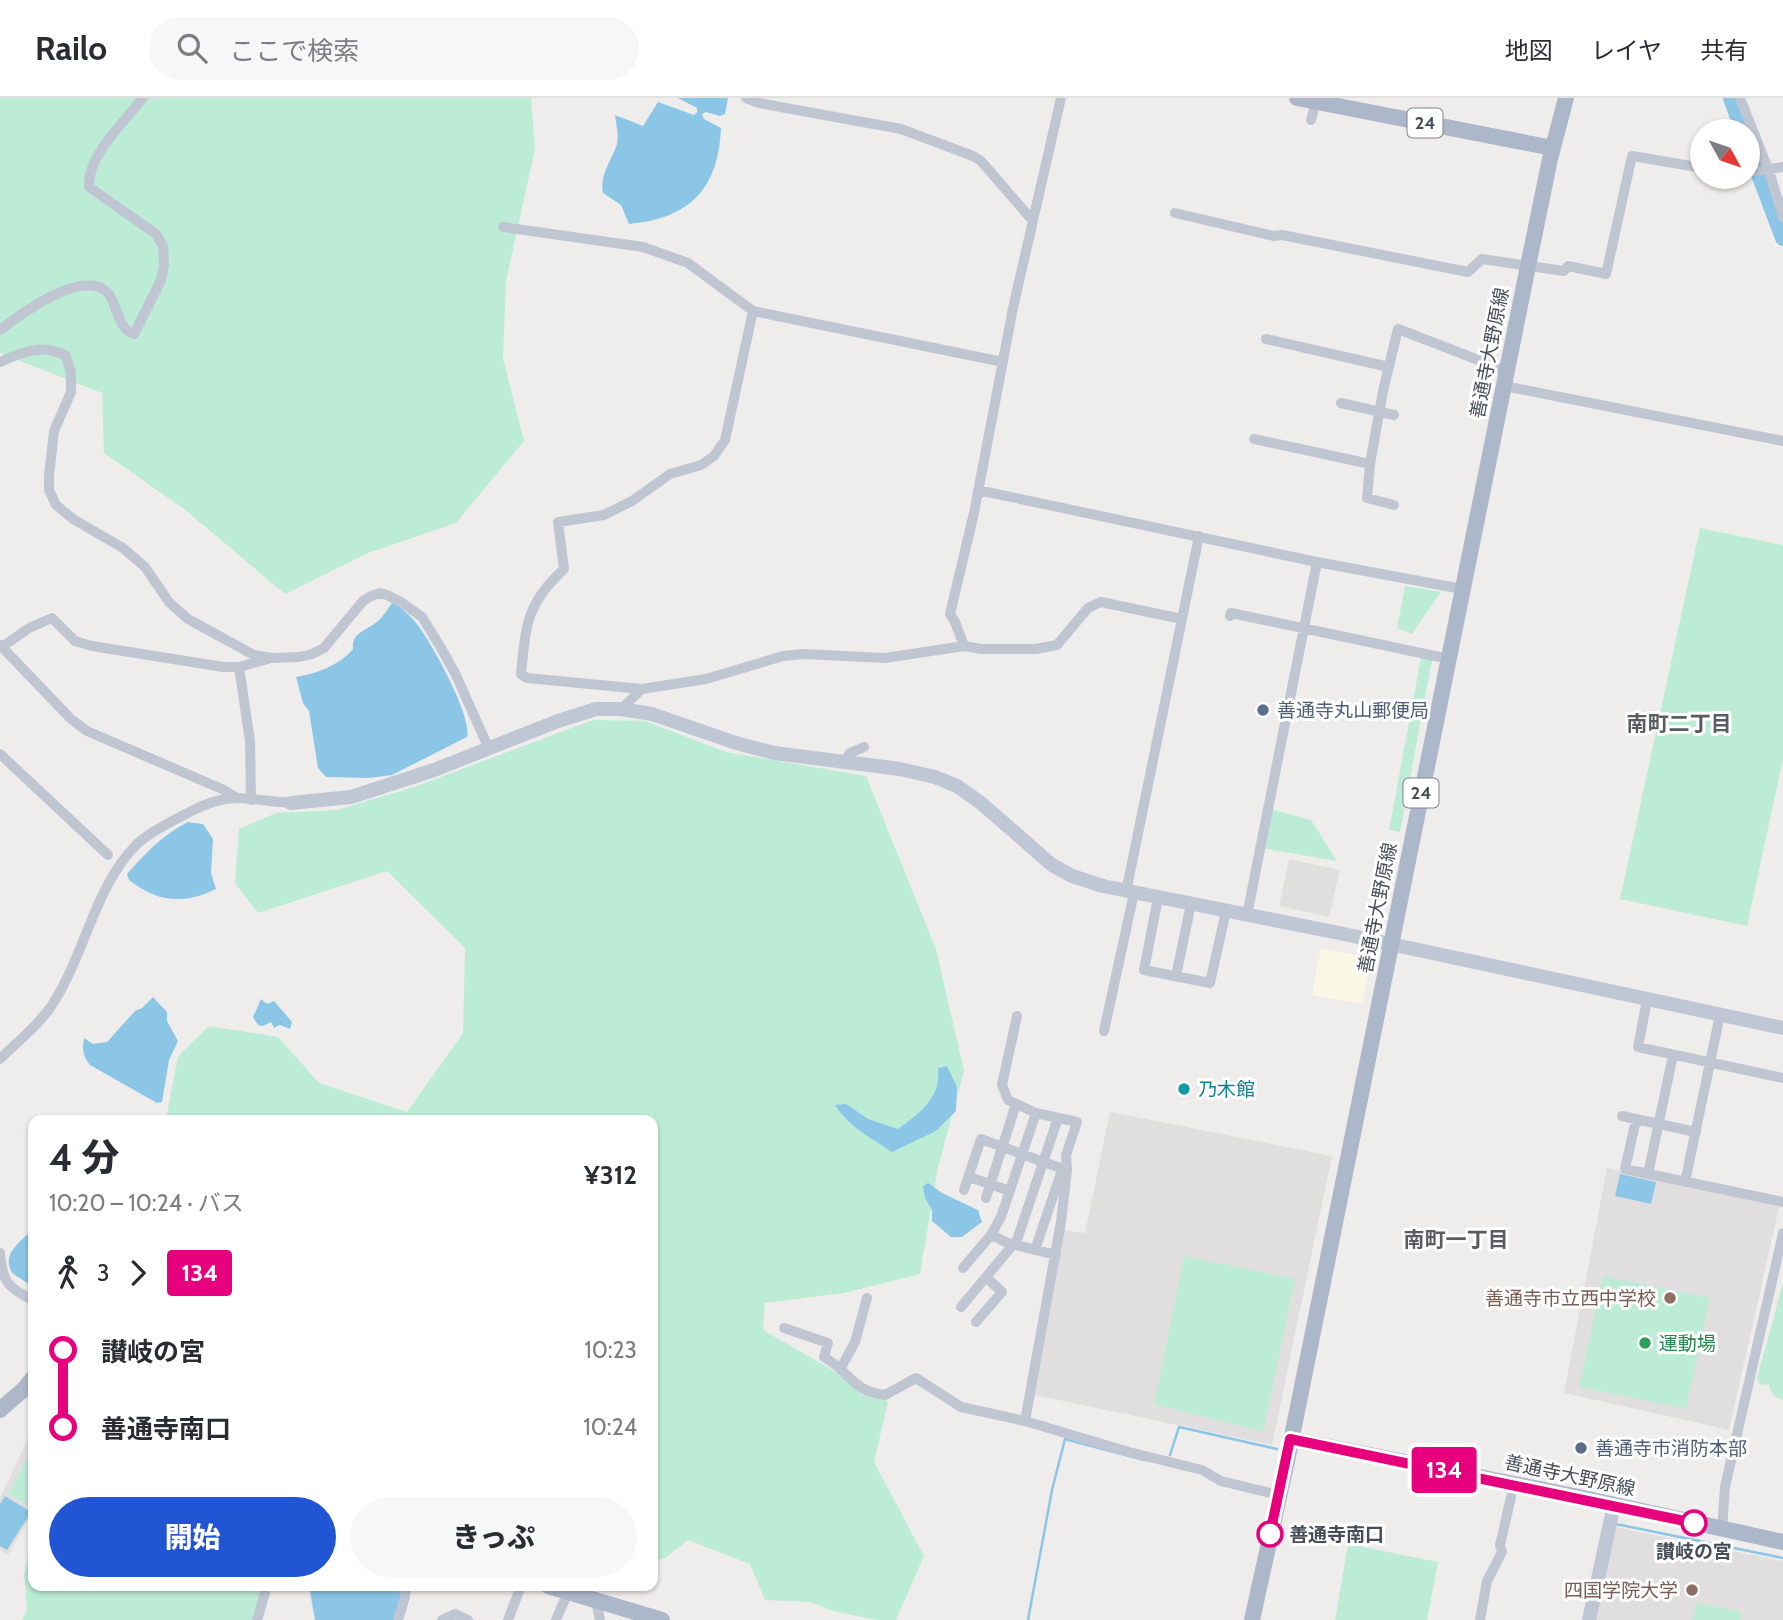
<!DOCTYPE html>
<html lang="ja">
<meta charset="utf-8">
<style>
body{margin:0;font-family:Cabin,"Noto Sans JP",sans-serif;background:#f7f7f7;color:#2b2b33;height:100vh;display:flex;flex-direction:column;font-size:26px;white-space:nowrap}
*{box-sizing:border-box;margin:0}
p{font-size:23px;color:#7c7c81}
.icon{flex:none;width:38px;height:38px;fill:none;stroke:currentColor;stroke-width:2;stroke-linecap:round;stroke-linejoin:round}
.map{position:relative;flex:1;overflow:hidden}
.drawer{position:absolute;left:28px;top:1017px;width:630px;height:476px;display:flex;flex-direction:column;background:#fff;border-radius:14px;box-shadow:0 2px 5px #0004}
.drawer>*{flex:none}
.badge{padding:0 14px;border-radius:5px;font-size:24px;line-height:46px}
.needle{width:46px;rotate:130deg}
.tools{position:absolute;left:1690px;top:21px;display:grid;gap:14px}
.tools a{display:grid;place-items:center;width:70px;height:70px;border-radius:50%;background:#fff;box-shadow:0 2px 5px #0004;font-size:35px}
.map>.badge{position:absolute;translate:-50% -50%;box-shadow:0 0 0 4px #fff}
.legs{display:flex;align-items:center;gap:10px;height:77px;padding:0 21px;font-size:23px}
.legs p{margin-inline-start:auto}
.summary{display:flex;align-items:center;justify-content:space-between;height:119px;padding:0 21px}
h1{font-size:38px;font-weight:800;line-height:52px}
.cta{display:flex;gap:14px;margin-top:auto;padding:14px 21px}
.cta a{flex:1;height:80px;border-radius:42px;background:#2255d4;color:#fff;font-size:28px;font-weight:800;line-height:80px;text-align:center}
.cta a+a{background:#f7f7f7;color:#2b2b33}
ul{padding:0 21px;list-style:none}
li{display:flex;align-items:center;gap:24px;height:77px;font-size:26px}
li i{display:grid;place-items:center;width:10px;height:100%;margin:0 9px;background:currentColor}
li i::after{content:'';width:18px;height:18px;margin:-9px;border:5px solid;border-radius:50%;background:#fff}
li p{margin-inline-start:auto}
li:first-child i{background:linear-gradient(#0000 50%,currentColor 0)}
li:last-child i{background:linear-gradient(currentColor 50%,#0000 0)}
header{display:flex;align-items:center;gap:42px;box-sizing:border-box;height:98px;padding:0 35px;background:#fff;border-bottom:2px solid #e1e1e2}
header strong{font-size:33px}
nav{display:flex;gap:38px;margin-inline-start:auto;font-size:24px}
.search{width:490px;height:63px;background:#f7f7f7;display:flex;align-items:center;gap:18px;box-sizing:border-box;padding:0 24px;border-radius:38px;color:#7c7c81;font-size:26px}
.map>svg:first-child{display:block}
.commercial{fill:#faf7e5}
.education{fill:#e0dede}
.green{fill:#bcecd5}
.water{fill:#8bc6e7}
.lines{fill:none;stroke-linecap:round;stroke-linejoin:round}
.stream{stroke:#8bc6e7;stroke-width:2.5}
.river{stroke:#8bc6e7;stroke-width:16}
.street{stroke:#c0c6d1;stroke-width:10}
.secondary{stroke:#bfc7d5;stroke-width:14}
.primary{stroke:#adb7ca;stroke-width:16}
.line-1-casing{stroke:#fff;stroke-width:16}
.line-1{stroke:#e6007e;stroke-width:10}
.service-dot{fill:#5c6f8a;stroke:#fff;stroke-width:2.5}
.culture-dot{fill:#0f9aa8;stroke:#fff;stroke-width:2.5}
.education-dot{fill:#8d6e63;stroke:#fff;stroke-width:2.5}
.leisure-dot{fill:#2e9e5b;stroke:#fff;stroke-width:2.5}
.stop-1-dot{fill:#fff;stroke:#e6007e;stroke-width:3.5}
.labels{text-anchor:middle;stroke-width:6;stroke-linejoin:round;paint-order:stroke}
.shield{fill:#fff;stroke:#7e828b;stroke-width:2}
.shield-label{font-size:18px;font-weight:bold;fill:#464d59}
.street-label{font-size:19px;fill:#464d59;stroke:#fff}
.service-label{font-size:19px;fill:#4e5e75;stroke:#fff;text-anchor:start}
.culture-label{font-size:19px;fill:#0d838f;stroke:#fff;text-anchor:start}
.education-label{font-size:19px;fill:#785e54;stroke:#fff;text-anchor:end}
.leisure-label{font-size:19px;fill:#27864d;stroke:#fff;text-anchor:start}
.stop-label{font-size:19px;font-weight:bold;fill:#464d59;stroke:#fff;text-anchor:start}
.neighbourhood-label{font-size:21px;font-weight:bold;fill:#595c61;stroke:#fff}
</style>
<header>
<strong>Railo</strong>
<div class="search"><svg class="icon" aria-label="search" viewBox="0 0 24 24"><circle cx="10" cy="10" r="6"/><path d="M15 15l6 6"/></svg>ここで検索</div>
<nav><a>地図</a><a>レイヤ</a><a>共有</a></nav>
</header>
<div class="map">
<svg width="1783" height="1522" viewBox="0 0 1783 1522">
<rect width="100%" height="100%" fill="#efedec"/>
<path class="commercial" d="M1321,850L1371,860L1362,906L1312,897Z"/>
<path class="education" d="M1289,761L1340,772L1329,819L1279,808Z
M1110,1014L1332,1058L1272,1347L1035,1297L1064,1132L1085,1135Z
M1607,1070L1780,1105L1729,1332L1564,1295Z
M33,1330V1414L8,1457L0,1452V1400Z
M1615,1429L1783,1463V1522H1596Z"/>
<path class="green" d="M0,0H531L535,51L506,183L503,260L524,343L456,425L368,455L285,496L184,411L104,355L102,295L0,255Z
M1700,430L1783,447V661L1747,828L1620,801Z
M1405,488L1441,494L1412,536L1397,530Z
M1421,560L1432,562L1400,734L1389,732Z
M593,622L645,623L726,654L866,678L936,851L964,973L938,1069L920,1176L844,1195L765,1205L763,1232L888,1304L874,1364L924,1458L896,1522H877L833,1513L811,1504L765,1502L750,1466L688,1442L665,1460L653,1464V1022L166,1021L178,958L209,928L278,939L319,985L407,1014L463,935L465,850L387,773L258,815L235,785L239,731L276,715L337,712L414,689Z
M1270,711L1311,722L1337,763L1262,750Z
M1184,1158L1295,1181L1263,1334L1154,1306Z
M1603,1178L1710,1200L1686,1311L1579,1289Z
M1783,1185V1302C1775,1300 1770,1294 1769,1286L1760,1287L1757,1280Z
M33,1348V1407L31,1408L8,1396Z
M33,1437V1488H265L257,1522H22L27,1512L24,1476Z
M1348,1446L1438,1464L1427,1522H1335Z
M1697,1505L1742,1514L1740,1522H1693Z"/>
<path class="water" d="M678,0H728L725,16L720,18L706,14L702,16L704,21L721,30C718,92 690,120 629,126L621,107L603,95C599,77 612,62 617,46C619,38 616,26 615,17L643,28L658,4L694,17L697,14V10Z
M393,504C401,510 411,518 417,526C431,544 473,619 467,639L392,677L369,680L326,679L318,670L309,613L303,605L296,579C316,576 340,567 353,551C351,534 368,532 378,523C384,518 388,510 393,504Z
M188,724L203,726L213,741L211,775L216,791C183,807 157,804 129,782L127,776C146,755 162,737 188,724Z
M153,899L167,914V923L178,943L169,962L162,1004L157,1005L90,967C83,958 82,952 84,940L93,946L107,944L135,913L142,910Z
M261,901L267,906L274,903L292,924L290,931L280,927L274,930L271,924L263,928L258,927L253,919Z
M947,968L957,989L956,1013L936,1033L892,1054C871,1040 849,1029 835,1007L846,1006L868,1021L898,1031C919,1016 942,999 938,970Z
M1620,1076L1656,1084L1651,1106L1615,1098Z
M928,1085L942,1095L978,1112L982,1124L962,1139H951L932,1123V1112L925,1100L923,1088Z
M33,1130V1189L12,1175C1,1154 21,1145 33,1130Z
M5,1398L31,1414L7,1452L0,1448V1406Z
M309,1488H402L403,1489L395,1522H315Z"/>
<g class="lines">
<path class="stream" d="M1170,1357L1179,1329L1277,1351
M1616,1426L1783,1460
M1028,1522L1052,1392L1065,1341L1144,1362"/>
<path class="river" d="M1731,0L1743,33
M1748,47L1783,140"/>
<path class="street" d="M746,0L759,5L901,31L973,58L981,63L1033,123
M1740,0L1769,73L1783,119
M1311,22L1316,4
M1748,74L1783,69
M1175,115L1274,138L1282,137L1468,174L1482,161L1564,173L1568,168L1606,176L1632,58L1703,70
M503,129L643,149L688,165L753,213L1003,264
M753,213L725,342L714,358L701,367L670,376L632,403L604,417L558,424L564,471C526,506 526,527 521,576L527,580L642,591L706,581L783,558L804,556L885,560L964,548L981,551H1036L1057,547L1088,510L1101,504L1182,521
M0,232C21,216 83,169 108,195C118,207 117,231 134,236L161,182L164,168L163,148L156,136L89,89C87,58 125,23 143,0
M1266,241L1389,269
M0,264C22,254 44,245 66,258L71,274V294L54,333L49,378V392L56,407L73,421L123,450L145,469L169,504L188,521L254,557L272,560L299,559L312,556L324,550L363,503L371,498L380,495L387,497L401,504L422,519L441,550L455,575L489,651
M1504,288L1783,343
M1341,305L1394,317
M1254,341L1370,366L1367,400L1394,407
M1370,366L1383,293L1398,231L1507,273
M978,392L1317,464L1462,491
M1230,518L1231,515L1449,561
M0,547L71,621L87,633L222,691L237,700
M964,548L955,524L950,516L974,415L1013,210L1061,0
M2,549L29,530L52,520L75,543L92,548L223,569H239L268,561
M239,569L250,643L251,702
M621,611L642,591
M0,656L108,757
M844,664L850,655L864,649
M1126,794L1199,438
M1158,800L1144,872L1210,885L1226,813
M1247,817L1317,464
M1176,878L1191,806
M1647,902L1638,949L1783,980
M1017,918L1002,987L1008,1002L1036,1015L1077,1024L1066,1057L1067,1072L1061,1124L1025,1323
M1104,933L1134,795
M0,961C17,944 39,927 52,907C85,857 94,789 137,746C150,734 167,726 182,718C200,708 218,700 238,700C256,701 274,704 291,705
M1622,1018L1696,1034
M1636,1022L1625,1071L1783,1104
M1648,1076L1673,957
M969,1079L1010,1093
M1685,1084L1720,917
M964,1092L981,1041L1063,1071
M986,1100L1016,1006
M991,1137L1008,1145L1056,1157
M1035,1152L1062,1072
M0,1155C2,1182 7,1190 33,1202
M963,1170L991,1137L1001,1119L1036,1015
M961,1209L1017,1142L1058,1020
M976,1224L1002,1194L986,1179
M784,1230L828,1245L824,1259C851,1274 851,1293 885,1297L916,1280L961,1309L1025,1323L1129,1354L1202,1372L1221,1383L1279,1397
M841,1270L855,1244L867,1200
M1722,1432L1725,1389L1783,1135
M596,1503L600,1522
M257,1522L267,1488
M398,1522L405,1499L406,1488
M442,1522L455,1516L468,1522
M508,1522L521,1488
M556,1522L568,1494
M1480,1522L1487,1483L1502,1454L1500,1447L1514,1386"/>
<path class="secondary" d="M291,705L351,699L434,672L558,623L596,611H621L652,616L736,645L774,655L900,671L935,679L957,688L981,705L1052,767L1072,778L1103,788L1339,835L1783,930
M1589,1522L1614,1407"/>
<path class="primary" d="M1297,0L1553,50
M0,1312L24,1291L33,1280
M1290,1341L1579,1399L1783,1444
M548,1488L662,1522
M1252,1522L1287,1363L1528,168L1550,61L1566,0"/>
</g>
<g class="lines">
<defs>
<path id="line-1" d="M1270,1436L1290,1341L1694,1425"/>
</defs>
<use href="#line-1" class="line-1-casing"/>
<use href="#line-1" class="line-1"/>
</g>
<g class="service-dot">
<circle cx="1263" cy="612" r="7"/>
<circle cx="1581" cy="1350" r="7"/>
</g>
<circle class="culture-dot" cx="1184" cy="991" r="7"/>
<g class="education-dot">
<circle cx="1670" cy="1200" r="7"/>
<circle cx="1692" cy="1492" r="7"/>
</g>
<circle class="leisure-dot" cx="1645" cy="1245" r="7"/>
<g class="stop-1-dot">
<circle cx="1694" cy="1425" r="12"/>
<circle cx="1270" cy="1436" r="12"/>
</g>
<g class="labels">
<g class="shield">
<rect x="1407.5" y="10.5" width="35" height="29" rx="5"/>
<rect x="1403.5" y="680.5" width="35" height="29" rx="5"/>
</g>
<g class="shield-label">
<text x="1425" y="31">24</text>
<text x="1421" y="701">24</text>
</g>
<g class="street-label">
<text transform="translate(1489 255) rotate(-79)" y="7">善通寺大野原線</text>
<text transform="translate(1377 810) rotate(-79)" y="7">善通寺大野原線</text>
<text transform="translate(1570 1377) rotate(12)" y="7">善通寺大野原線</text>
</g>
<g class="service-label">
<text x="1277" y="619">善通寺丸山郵便局</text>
<text x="1595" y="1357">善通寺市消防本部</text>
</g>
<g class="culture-label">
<text x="1198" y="998">乃木館</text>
</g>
<g class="education-label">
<text x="1656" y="1207">善通寺市立西中学校</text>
<text x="1678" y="1499">四国学院大学</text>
</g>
<g class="leisure-label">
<text x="1659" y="1252">運動場</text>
</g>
<g class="stop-label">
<text x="1289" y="1443">善通寺南口</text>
<text x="1694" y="1460" text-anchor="middle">讃岐の宮</text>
</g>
<g class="neighbourhood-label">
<text x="1679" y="633">南町二丁目</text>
<text x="1456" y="1149">南町一丁目</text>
</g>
</g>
</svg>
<div class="tools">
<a><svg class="needle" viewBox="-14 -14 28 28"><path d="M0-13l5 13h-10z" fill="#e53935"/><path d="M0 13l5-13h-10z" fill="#7c7c81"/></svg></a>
</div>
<b class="badge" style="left:1444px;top:1372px;background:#e6007e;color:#fff">134</b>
<section class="drawer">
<div class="summary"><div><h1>4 分</h1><p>10:20 – 10:24 · バス</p></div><b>¥312</b></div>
<div class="legs"><svg class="icon" aria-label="walk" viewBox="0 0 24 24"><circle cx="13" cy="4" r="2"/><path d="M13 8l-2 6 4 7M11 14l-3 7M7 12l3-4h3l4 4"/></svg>3<svg class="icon" aria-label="forward" viewBox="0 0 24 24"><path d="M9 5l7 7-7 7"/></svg><b class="badge" style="background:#e6007e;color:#fff">134</b></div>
<ul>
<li><i style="color:#e6007e"></i><b>讃岐の宮</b><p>10:23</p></li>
<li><i style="color:#e6007e"></i><b>善通寺南口</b><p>10:24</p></li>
</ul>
<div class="cta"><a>開始</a><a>きっぷ</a></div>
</section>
</div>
